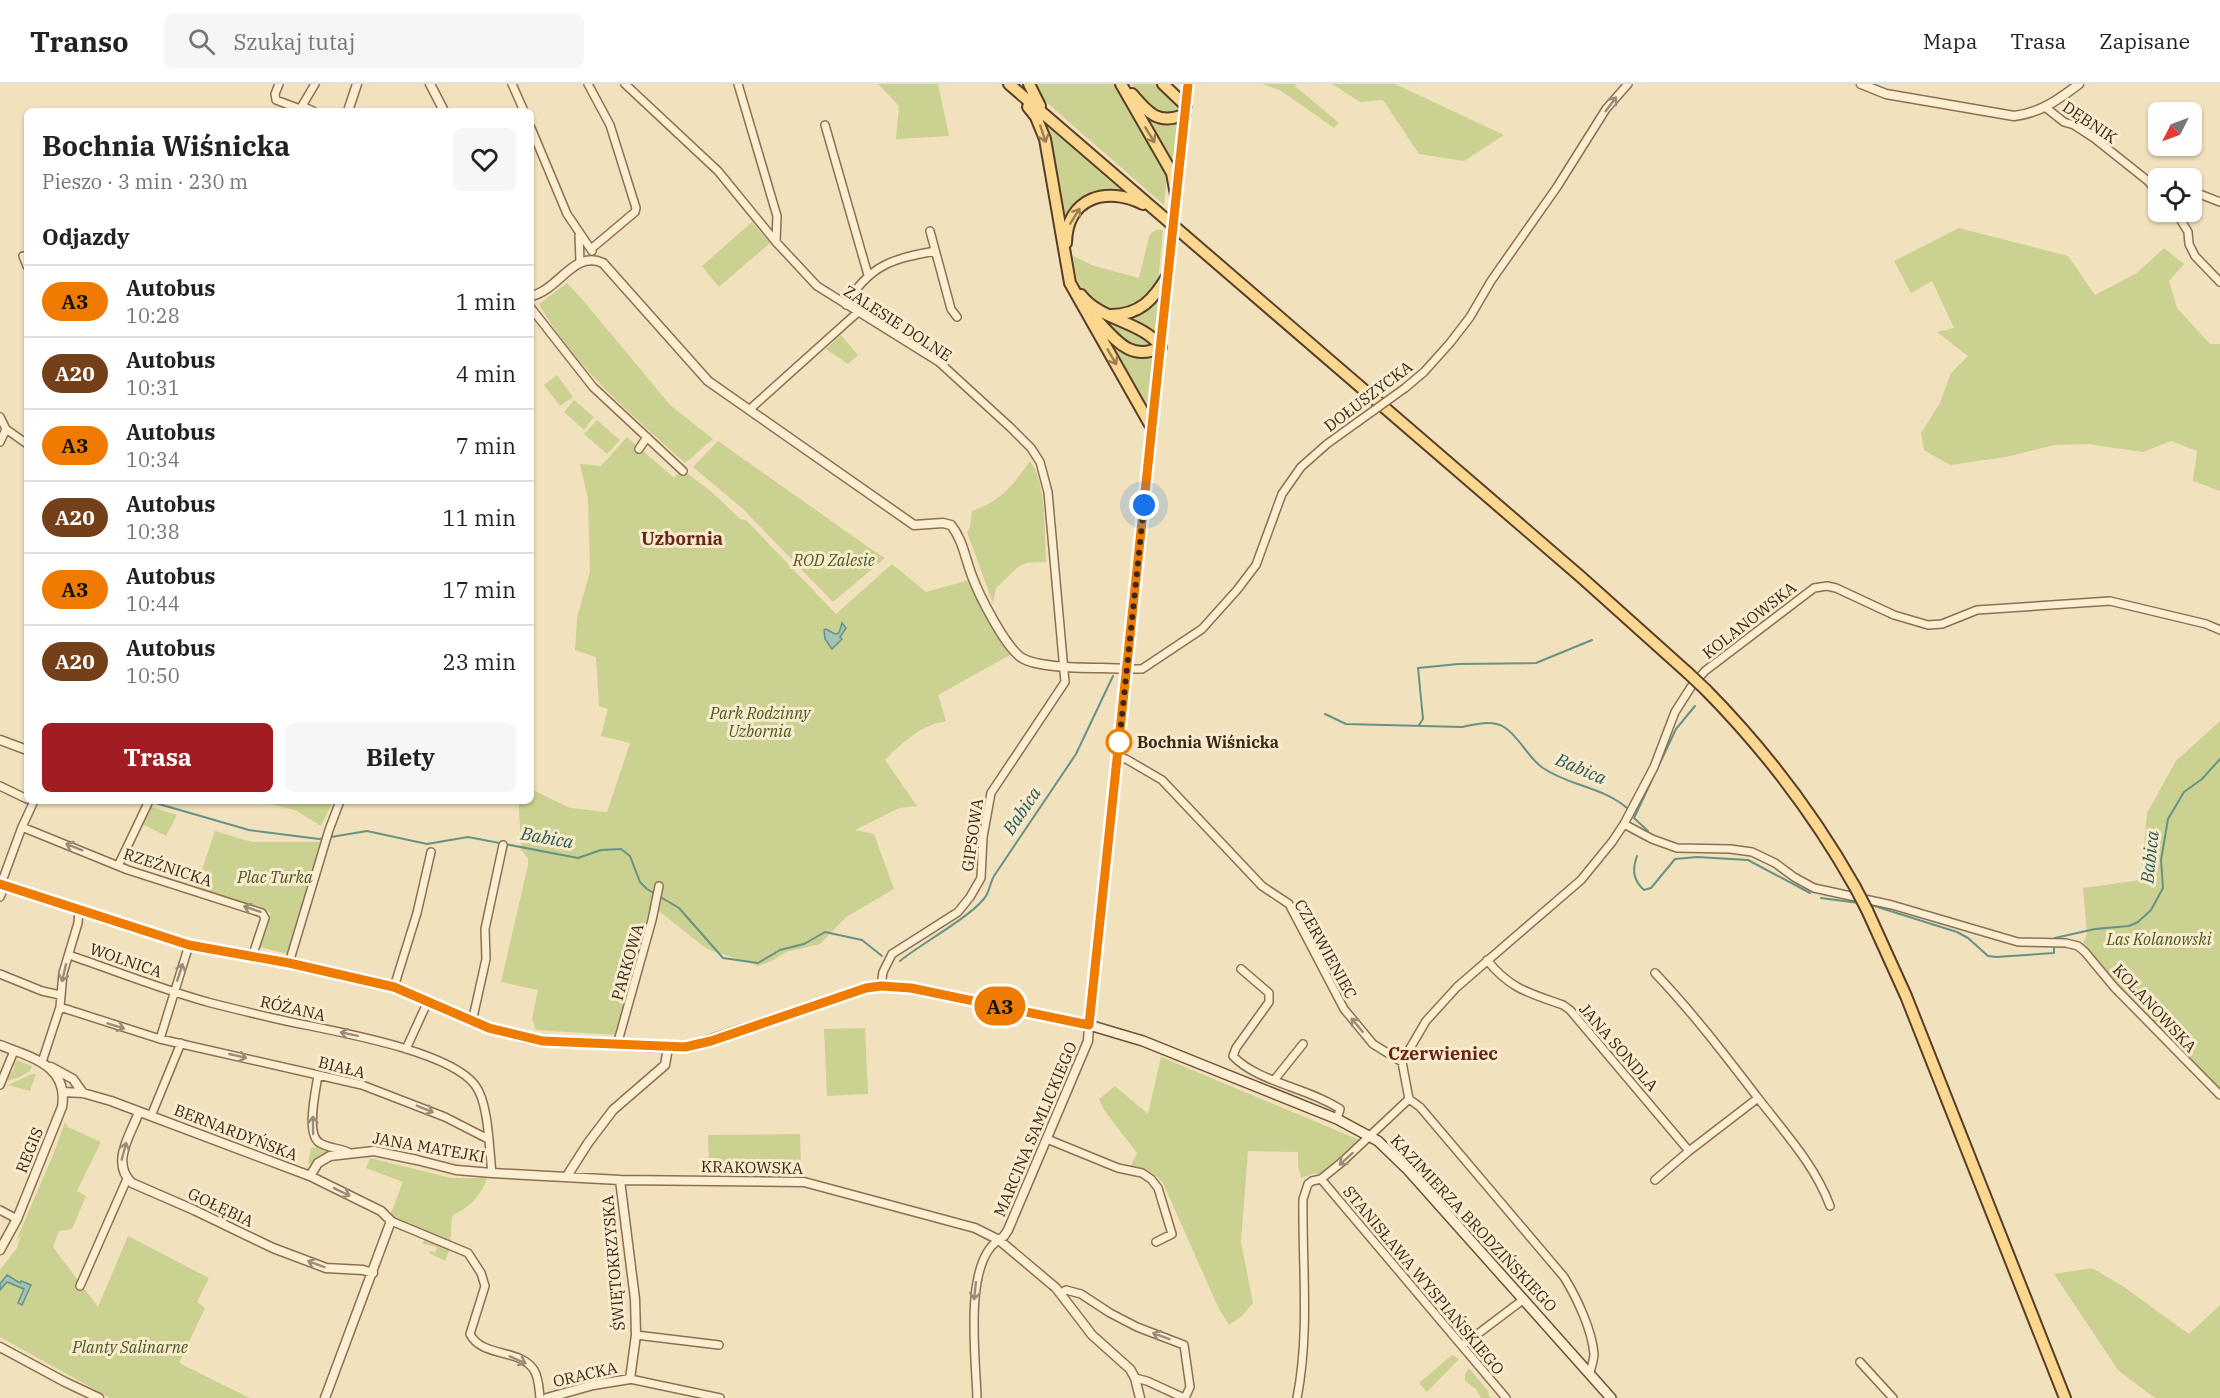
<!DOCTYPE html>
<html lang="pl">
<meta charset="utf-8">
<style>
body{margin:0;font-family:"IBM Plex Serif",serif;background:#f6f6f6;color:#222;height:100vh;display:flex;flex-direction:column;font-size:22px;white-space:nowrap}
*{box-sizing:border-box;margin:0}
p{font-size:20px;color:#767676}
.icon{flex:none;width:33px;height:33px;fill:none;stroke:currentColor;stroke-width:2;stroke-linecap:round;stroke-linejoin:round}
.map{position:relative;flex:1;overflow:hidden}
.drawer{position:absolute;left:24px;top:24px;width:510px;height:696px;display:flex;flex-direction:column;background:#fff;border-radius:9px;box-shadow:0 2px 4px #0004}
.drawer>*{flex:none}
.badge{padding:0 12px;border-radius:20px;font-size:21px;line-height:39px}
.needle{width:39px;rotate:228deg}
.fabs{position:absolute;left:2148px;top:18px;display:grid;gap:12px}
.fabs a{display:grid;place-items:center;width:54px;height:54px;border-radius:9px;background:#fff;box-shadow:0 2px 4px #0004;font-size:30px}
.you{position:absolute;width:30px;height:30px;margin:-15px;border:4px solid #fff;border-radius:50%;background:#1a73e8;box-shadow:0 0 0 9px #1a73e833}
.map>.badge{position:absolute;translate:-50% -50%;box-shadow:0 0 0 3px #fff}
h2{padding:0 18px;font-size:22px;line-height:54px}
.round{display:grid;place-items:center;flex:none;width:63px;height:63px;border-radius:9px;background:#f6f6f6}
.head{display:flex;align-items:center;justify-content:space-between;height:102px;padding:0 18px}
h1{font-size:28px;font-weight:700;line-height:45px}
.action{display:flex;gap:12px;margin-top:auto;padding:12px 18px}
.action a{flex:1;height:69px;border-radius:9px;background:#a21d22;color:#fff;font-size:24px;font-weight:700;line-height:69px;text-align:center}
.action a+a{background:#f6f6f6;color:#222}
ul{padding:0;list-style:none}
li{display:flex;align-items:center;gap:18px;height:72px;padding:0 18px;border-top:2px solid #e0e0e0}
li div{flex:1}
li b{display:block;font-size:22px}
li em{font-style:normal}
li .badge{min-width:66px;font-weight:700;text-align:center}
header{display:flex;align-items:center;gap:36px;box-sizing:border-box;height:84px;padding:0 30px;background:#fff;border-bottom:2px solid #e0e0e0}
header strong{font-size:28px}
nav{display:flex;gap:33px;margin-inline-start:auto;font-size:21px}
.search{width:420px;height:54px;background:#f6f6f6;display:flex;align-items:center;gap:15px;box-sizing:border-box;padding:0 21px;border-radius:9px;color:#767676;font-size:22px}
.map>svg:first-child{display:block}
.green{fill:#cbd190}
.water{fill:#a1c3b8;stroke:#679286;stroke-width:1.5}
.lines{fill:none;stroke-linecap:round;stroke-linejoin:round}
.stream{stroke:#679286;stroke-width:2}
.minor-casing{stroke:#8c7054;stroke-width:10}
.tertiary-casing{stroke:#8c7054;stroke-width:11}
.secondary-casing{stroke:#6e5137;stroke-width:12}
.primary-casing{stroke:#593e29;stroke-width:14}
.minor{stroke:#fceed1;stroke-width:7}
.tertiary{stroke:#fceed1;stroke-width:8}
.secondary{stroke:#fceed1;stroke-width:9}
.primary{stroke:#fbd78f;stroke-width:10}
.minor-bridge-casing{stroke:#8c7054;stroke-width:10;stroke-linecap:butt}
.secondary-bridge-casing{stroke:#6e5137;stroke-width:12;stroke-linecap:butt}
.primary-bridge-casing{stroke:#593e29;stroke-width:14;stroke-linecap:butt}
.minor-bridge{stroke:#fceed1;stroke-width:7}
.secondary-bridge{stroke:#fceed1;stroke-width:9}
.primary-bridge{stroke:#fbd78f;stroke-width:10}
.oneway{stroke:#9b8c76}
.oneway2{stroke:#9a8054}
.line-casing{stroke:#fff;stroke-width:14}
.line{stroke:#ef7c00;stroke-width:9}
.walk{stroke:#3a291a;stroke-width:6;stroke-dasharray:0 10.8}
.stop-dot{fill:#fff;stroke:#ef7c00;stroke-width:3}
.labels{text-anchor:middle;stroke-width:6;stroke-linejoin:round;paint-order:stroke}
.street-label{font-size:16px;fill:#3a291a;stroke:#f9ebcd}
.park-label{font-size:16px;font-style:italic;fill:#4b581f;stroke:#f9ebcd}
.stop-label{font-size:16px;font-weight:bold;fill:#3a291a;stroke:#f9ebcd;text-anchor:start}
.neighbourhood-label{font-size:18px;font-weight:bold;fill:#6b2515;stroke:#f9ebcd}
.water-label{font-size:18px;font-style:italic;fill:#285b57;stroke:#f9ebcd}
</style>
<header>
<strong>Transo</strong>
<div class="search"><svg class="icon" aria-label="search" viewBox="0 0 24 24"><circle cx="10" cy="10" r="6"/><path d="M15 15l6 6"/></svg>Szukaj tutaj</div>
<nav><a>Mapa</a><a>Trasa</a><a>Zapisane</a></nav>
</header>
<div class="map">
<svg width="2220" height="1314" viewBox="0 0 2220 1314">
<rect width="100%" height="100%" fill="#f2e1bd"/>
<path class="green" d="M878,0H938L949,52L896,55L899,22Z
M1034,0H1116L1148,55L1167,92L1164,121L1038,11Z
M1131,0H1158L1181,23C1160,42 1143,16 1131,0Z
M1262,0H1296L1295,2L1339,39L1334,44L1280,6Z
M1332,0H1395L1504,51L1464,77L1419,70L1383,16L1360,18Z
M1143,28L1161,38H1179L1175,86Z
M1046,40L1123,106V108C1092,102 1085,118 1067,139L1064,138L1045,41Z
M752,138L770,159L719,203L702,182Z
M1959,144L2068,172L2095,211L2137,189L2164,164L2184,180L2169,197L2177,224L2210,260H2220V407L2193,397L2197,367L2171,357L2143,368L2087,360L2054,361L2006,373L1950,381L1924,366L1921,349L1940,319L1951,289L1968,272L1937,248L1954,244L1932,197L1911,209L1894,177Z
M1157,146H1163L1158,199C1145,222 1117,234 1094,217C1088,213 1082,207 1079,200C1075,191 1075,181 1073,172L1094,182L1139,194L1149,153L1152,148Z
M567,199L587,221L670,321L713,355L685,379C632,331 575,284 539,220Z
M1158,213L1157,249L1118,233Z
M1096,229L1143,251L1156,261L1146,266L1125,258Z
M1100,243L1118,261L1155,271L1149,327Z
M841,251L858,271L848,280L826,265Z
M557,291L573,313L560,322L544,301Z
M574,316L594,333L584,346L564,328Z
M597,336L620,356L607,370L584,350Z
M627,353L674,394L682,385L713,409L740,435L746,436L836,530L892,480L926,508L969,496L1010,571L938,611L946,637C921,641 903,658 885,676L917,722L899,724L855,746L874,750L894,805L846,833L820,860L786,868L772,877L758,882L707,865L651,821L617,951L536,946L532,935L538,906L501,898L528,781V774L521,766C522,749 518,734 519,717H531V705L570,724L607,728L630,659L601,652L608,625L599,622L596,573L575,566L577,534L590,488L588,415L580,380L601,382Z
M718,357L871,465L885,474L833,518L743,425L693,383Z
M1030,377C1047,398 1044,450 1046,478L1026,479L1019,482L996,504L993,519L967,448L970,443L972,427C999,418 1014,401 1030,377Z
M2220,637V1006L2102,885L2083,859L2087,850L2083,804L2141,796L2147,729L2176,677Z
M257,717H333L321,742L295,726Z
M151,723L177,731L166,752L142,740Z
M215,747L252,758H321L324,762L288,870L260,863L271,829L196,803Z
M865,944L868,1010L827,1012L824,945Z
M1161,973L1362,1057L1321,1091L1315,1089L1301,1094L1298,1082V1068L1248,1067L1241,1158L1253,1219L1242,1232L1229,1241L1219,1225L1163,1099C1152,1087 1146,1083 1130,1083L1137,1069L1104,1026L1099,1015L1115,1002L1148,1030Z
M16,976L32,982L30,987L20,993L7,997L11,987L13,988Z
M32,990H36L30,1007L8,1001Z
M65,1038L68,1043L101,1058L77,1107L86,1112L72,1145L59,1147L53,1163L98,1223L128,1152L209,1194L197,1218L205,1224L179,1279L250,1314H110L0,1253V1186L17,1164L21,1151L16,1157L53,1071Z
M800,1050L801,1081L709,1082L708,1051Z
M322,1062L335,1067L310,1080L308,1079L311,1064Z
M370,1074L451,1094H487C482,1112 468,1124 452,1132L450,1159L396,1137L391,1129L403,1098L366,1084Z
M424,1155L450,1165L445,1177L429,1169L430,1167L435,1169L437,1163L423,1160Z
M2092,1184L2124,1203L2189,1250L2220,1221V1314H2155L2118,1286L2054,1190Z
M1452,1271L1459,1275L1427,1308L1419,1299Z
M1469,1284L1488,1307L1489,1313L1493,1314H1481L1476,1305L1465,1297V1290Z"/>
<path class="water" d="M842,539L846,544L840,553L842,555L832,565L825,555L824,546L826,545L835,550L839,549Z
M7,1191L20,1199L21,1197L31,1201L22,1221L18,1219L24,1205L7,1198L0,1206V1200Z"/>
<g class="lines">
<path class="stream" d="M1325,630L1346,640L1462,643C1475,640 1492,636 1504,643C1520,653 1527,673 1543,684C1569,702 1603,703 1627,724
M1419,641L1423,635L1418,584L1458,580L1536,579L1592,556
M152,718L249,746L319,755L367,747L427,760L468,753L578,774L601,766L621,765L630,772L640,798L647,805L679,824L723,874L758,879L780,866L804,860L825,848L862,856L882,872
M1648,747L1634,734L1676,645L1695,622
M1637,772C1632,786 1633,796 1644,806L1651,804L1675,775L1697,773L1748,776L1810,809
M1821,814L1859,819
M1868,820L1957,848L1968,854L1988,872L1996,873L2054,869V864
M2055,854L2095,845L2129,842L2138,838L2151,826L2163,804L2161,776L2168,735L2184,708L2202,695L2220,675
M900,877C920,860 978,829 987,810C990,804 991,797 994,792L1076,670L1113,592"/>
<defs>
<path id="minor" d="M279,0L275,10L276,16L300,25
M512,0L524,27
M588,0L610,41L636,124L635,128L591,165
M625,0L718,87L776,158L817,202L939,278L1011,344L1031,364L1040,378L1048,408L1065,598L991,709L983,753L981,794L970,813L958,828L892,870L883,888L881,902
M738,0L777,132L776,158
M302,22L313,27
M2045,23L2064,38L2074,41L2094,54L2148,97L2158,109
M299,27L315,0
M825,41L868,191
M531,44L567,130L592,167
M2192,107L2220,118
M2176,128L2188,148L2189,160L2195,172L2220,198
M930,147L951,225L957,233
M579,150L580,178
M23,172L27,182
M846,221C869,181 892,175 935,167
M531,224L593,303L683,387
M1405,304L1424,288L1450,259L1470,233L1491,197L1557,103L1606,25L1628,0
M749,326L858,228
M0,333L6,345L27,360
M0,358L6,345
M639,365L647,353
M1127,585H1142L1202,545L1237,506L1256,481L1282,410L1301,383L1327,360L1359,337
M1118,674L1126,675L1162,696L1262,802L1289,820L1344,925L1373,960L1402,978
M0,702L27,715
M1624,740L1652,755L1677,764L1730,765L1752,768L1775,779L1794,793L1814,804L1892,821L2018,858L2066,859L2078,862L2085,868L2114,903L2220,1011
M22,743L128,786L262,829L265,834L252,873
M118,782L149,717
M1,800L22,743L34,717
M0,813L5,802
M69,871C116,887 163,906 211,919C235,925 259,931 282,936C326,946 448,965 475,1001C489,1019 489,1065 492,1089
M1487,876C1510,905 1529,909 1563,921L1570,926L1689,1067
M289,879L329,746L340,717
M1241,885L1269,909V918L1236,964L1233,972C1257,998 1309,1004 1340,1025L1337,1035
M1655,889C1693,929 1725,971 1758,1014C1784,1048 1815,1081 1830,1122
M0,890L42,907L60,911
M394,903L417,829L431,768
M60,923L160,955L362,1001L445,1033L488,1055
M472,938L486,875L485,845L503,761
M160,955L189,861
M617,961L652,836L659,802
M406,965L428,917
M42,978L60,923L63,889L78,839L79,827
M318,991C316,1006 305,1051 320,1059C328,1064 339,1064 348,1068
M1275,995L1303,960
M0,1001L14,967
M1409,1015L1402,978L1426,937L1457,903L1581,796L1612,758L1624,740L1654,683L1675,628L1691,603L1705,587L1814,504L1827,502L1836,504L1894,531L1928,541L1942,540L1977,526L2110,517L2206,540L2220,546
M1409,1015L1420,1023L1564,1193C1577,1214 1592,1246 1594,1270C1594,1276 1591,1283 1590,1289
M151,1032L181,959
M1047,1055L1118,1084L1142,1089L1151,1095L1158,1104L1172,1150L1156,1158
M1321,1095L1506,1314
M1655,1096L1689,1067L1758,1014
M0,1126L17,1135
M391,1137L468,1169L481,1189L485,1202L470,1250C482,1274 520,1264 534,1286C539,1294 539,1305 540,1314
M80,1202L127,1095
M1061,1209L1066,1206L1081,1210L1110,1229L1137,1243L1184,1261L1190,1303L1185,1314
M636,1251L719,1261
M1463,1261L1524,1215
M1860,1278L1893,1314
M1135,1294L1147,1297L1184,1314
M630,1295L720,1314
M977,1314C976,1275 963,1178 999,1156
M1297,1314C1310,1248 1302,1181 1303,1115L1308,1100L1312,1097L1321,1095L1342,1078L1409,1015"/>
<path id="tertiary" d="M430,0L444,27
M1861,0L1886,10L2014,32C2040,29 2058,16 2079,0
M348,27L357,0
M531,212C558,207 574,165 603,179L708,297L914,441L943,439L951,441C963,456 965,474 972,492C979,511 1005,563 1022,574C1042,586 1101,583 1127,585
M0,656L27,666
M0,800L189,861L289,879L394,903L472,938L524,954L543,957L668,964L690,962L866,904L885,902L911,904L1089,941L1088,957L1008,1146L1004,1152L999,1156
M0,961C30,973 69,981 62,1023L17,1135L0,1166
M51,983L73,995L83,1009
M63,1008L83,1009L111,1017L310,1092L381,1127L391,1137L325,1314
M139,1028C131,1050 110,1079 132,1099L194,1126L273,1164L326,1184L363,1186L373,1189
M310,1092L318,1079L330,1072L374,1067L417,1076L456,1086L492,1089L620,1096L804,1098L975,1144L999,1156L1056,1204L1092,1251L1130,1285L1135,1294L1140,1314
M567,1092L588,1059L613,1026L665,981L668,964
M0,1263L65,1298L99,1314
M547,1314L593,1301L630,1295L636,1251L635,1215L620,1096"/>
<path id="secondary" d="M1177,106L1188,0
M1170,175L1089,941L1143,957L1337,1035L1378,1057L1408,1086L1611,1314"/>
<path id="primary" d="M1009,0L1581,493L1688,589
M1029,0L1040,22
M1121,0L1172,89L1176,111
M1163,0L1186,22
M1132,10C1148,29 1159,42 1185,30
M1028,23L1036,33L1045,55L1070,199L1152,344
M1066,159C1067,113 1107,102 1143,120
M1081,211C1101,237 1142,237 1161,263C1129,279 1115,254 1094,233
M1111,231C1140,231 1154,215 1168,191
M1706,606C1764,665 1814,730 1855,803
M1867,826L1906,912L2065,1314"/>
</defs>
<use href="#minor" class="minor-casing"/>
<use href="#tertiary" class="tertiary-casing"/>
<use href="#secondary" class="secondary-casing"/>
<use href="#primary" class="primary-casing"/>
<use href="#minor" class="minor"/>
<use href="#tertiary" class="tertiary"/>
<use href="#secondary" class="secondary"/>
<use href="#primary" class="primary"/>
<defs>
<path id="minor-bridge" d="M1359,337L1405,304"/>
<path id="secondary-bridge" d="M1170,175L1176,111"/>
<path id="primary-bridge" d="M1688,589L1706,606
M1855,803L1867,826"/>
</defs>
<use href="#minor-bridge" class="minor-bridge-casing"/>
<use href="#secondary-bridge" class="secondary-bridge-casing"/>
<use href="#primary-bridge" class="primary-bridge-casing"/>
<use href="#minor-bridge" class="minor-bridge"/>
<use href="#secondary-bridge" class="secondary-bridge"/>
<use href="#primary-bridge" class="primary-bridge"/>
</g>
<defs><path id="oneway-shaft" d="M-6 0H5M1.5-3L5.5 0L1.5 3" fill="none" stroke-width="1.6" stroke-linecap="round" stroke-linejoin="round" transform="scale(1.5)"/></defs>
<g class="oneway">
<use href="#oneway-shaft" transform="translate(1611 20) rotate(-53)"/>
<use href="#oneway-shaft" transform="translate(74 763) rotate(-158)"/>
<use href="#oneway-shaft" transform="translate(252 825) rotate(-161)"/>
<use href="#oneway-shaft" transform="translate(180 888) rotate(-72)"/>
<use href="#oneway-shaft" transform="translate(64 889) rotate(103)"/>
<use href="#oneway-shaft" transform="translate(1357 941) rotate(-130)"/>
<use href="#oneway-shaft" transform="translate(116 942) rotate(17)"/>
<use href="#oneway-shaft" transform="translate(349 950) rotate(-168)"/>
<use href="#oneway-shaft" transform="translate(238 972) rotate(13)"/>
<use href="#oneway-shaft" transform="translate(425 1025) rotate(22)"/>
<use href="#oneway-shaft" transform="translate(313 1041) rotate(-91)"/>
<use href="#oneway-shaft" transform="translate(124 1067) rotate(-75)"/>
<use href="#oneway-shaft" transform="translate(1346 1075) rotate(138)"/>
<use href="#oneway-shaft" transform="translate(342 1108) rotate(26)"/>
<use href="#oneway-shaft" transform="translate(316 1180) rotate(-159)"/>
<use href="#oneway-shaft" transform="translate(975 1207) rotate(96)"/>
<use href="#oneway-shaft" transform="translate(1161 1252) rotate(-159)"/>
<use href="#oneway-shaft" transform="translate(518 1276) rotate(24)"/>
</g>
<g class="oneway2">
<use href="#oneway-shaft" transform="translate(1043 50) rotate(72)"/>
<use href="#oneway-shaft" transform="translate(1150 51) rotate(59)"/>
<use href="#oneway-shaft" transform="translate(1075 132) rotate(-58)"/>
<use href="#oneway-shaft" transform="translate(1112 273) rotate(60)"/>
</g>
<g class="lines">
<defs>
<path id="line" d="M0,800L189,861L289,879L394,903L489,944L543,957L685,963L711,957L866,904L881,902L911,904L1089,941L1188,0"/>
</defs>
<use href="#line" class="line-casing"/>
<use href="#line" class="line"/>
<path class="walk" d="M1119,658V660L1144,421"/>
</g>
<circle class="stop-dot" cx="1119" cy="658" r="12"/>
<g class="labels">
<g class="street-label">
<text transform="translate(2090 38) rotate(34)" y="6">DĘBNIK</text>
<text transform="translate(898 239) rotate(33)" y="6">ZALESIE DOLNE</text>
<text transform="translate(1368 312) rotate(-37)" y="6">DOŁUSZYCKA</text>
<text transform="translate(1749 536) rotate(-38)" y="6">KOLANOWSKA</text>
<text transform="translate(972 751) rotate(-82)" y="6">GIPSOWA</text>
<text transform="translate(168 783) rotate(18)" y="6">RZEŹNICKA</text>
<text transform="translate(1326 865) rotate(61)" y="6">CZERWIENIEC</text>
<text transform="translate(126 876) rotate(19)" y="6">WOLNICA</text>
<text transform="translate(627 878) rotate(-74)" y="6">PARKOWA</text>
<text transform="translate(293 924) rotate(13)" y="6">RÓŻANA</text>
<text transform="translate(2155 924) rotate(47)" y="6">KOLANOWSKA</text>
<text transform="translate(1619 963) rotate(49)" y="6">JANA SONDLA</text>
<text transform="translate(342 983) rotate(14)" y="6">BIAŁA</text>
<text transform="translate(1035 1045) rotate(-67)" y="6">MARCINA SAMLICKIEGO</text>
<text transform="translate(236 1048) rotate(21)" y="6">BERNARDYŃSKA</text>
<text transform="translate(429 1063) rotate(10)" y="6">JANA MATEJKI</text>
<text transform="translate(29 1066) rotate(-68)" y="6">REGIS</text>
<text transform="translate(752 1083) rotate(1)" y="6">KRAKOWSKA</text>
<text transform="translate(221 1123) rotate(25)" y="6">GOŁĘBIA</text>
<text transform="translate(1474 1139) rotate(47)" y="6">KAZIMIERZA BRODZIŃSKIEGO</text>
<text transform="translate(613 1179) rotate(-95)" y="6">ŚWIĘTOKRZYSKA</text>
<text transform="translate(1424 1196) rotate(50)" y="6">STANISŁAWA WYSPIAŃSKIEGO</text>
<text transform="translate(585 1290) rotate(-13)" y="6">ORACKA</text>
</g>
<g class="park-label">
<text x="834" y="482">ROD Zalesie</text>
<text x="760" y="635">Park Rodzinny<tspan x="760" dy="18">Uzbornia</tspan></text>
<text x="275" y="799">Plac Turka</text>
<text x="2159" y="861">Las Kolanowski</text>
<text x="130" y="1269">Planty Salinarne</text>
</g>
<g class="stop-label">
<text x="1137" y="664">Bochnia Wiśnicka</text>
</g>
<g class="neighbourhood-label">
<text x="682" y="461">Uzbornia</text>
<text x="1443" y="976">Czerwieniec</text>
</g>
<g class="water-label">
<text transform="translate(1581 685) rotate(23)" y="6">Babica</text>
<text transform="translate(1022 727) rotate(-56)" y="6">Babica</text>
<text transform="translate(547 754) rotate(10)" y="6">Babica</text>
<text transform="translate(2150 773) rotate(-84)" y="6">Babica</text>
</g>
</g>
</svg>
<div class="fabs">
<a><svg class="needle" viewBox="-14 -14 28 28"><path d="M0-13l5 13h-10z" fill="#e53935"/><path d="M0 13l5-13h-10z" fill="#767676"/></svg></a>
<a><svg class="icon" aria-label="locate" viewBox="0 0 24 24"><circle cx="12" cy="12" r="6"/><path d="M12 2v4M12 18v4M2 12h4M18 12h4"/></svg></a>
</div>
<div class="you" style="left:1144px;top:421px"></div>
<b class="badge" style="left:1000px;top:922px;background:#ef7c00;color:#111">A3</b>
<section class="drawer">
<div class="head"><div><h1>Bochnia Wiśnicka</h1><p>Pieszo · 3 min · 230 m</p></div><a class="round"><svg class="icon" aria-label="heart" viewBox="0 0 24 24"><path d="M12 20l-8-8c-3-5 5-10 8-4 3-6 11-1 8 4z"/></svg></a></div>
<h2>Odjazdy</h2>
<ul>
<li><span class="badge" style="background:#ef7c00;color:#111">A3</span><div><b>Autobus</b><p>10:28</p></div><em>1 min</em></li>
<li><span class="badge" style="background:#74401a;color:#fff">A20</span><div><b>Autobus</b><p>10:31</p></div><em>4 min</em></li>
<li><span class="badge" style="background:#ef7c00;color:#111">A3</span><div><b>Autobus</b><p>10:34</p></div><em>7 min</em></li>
<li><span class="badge" style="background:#74401a;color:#fff">A20</span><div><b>Autobus</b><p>10:38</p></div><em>11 min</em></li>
<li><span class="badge" style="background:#ef7c00;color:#111">A3</span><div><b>Autobus</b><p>10:44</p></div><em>17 min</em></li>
<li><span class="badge" style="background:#74401a;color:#fff">A20</span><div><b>Autobus</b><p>10:50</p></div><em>23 min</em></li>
</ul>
<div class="action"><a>Trasa</a><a>Bilety</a></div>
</section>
</div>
